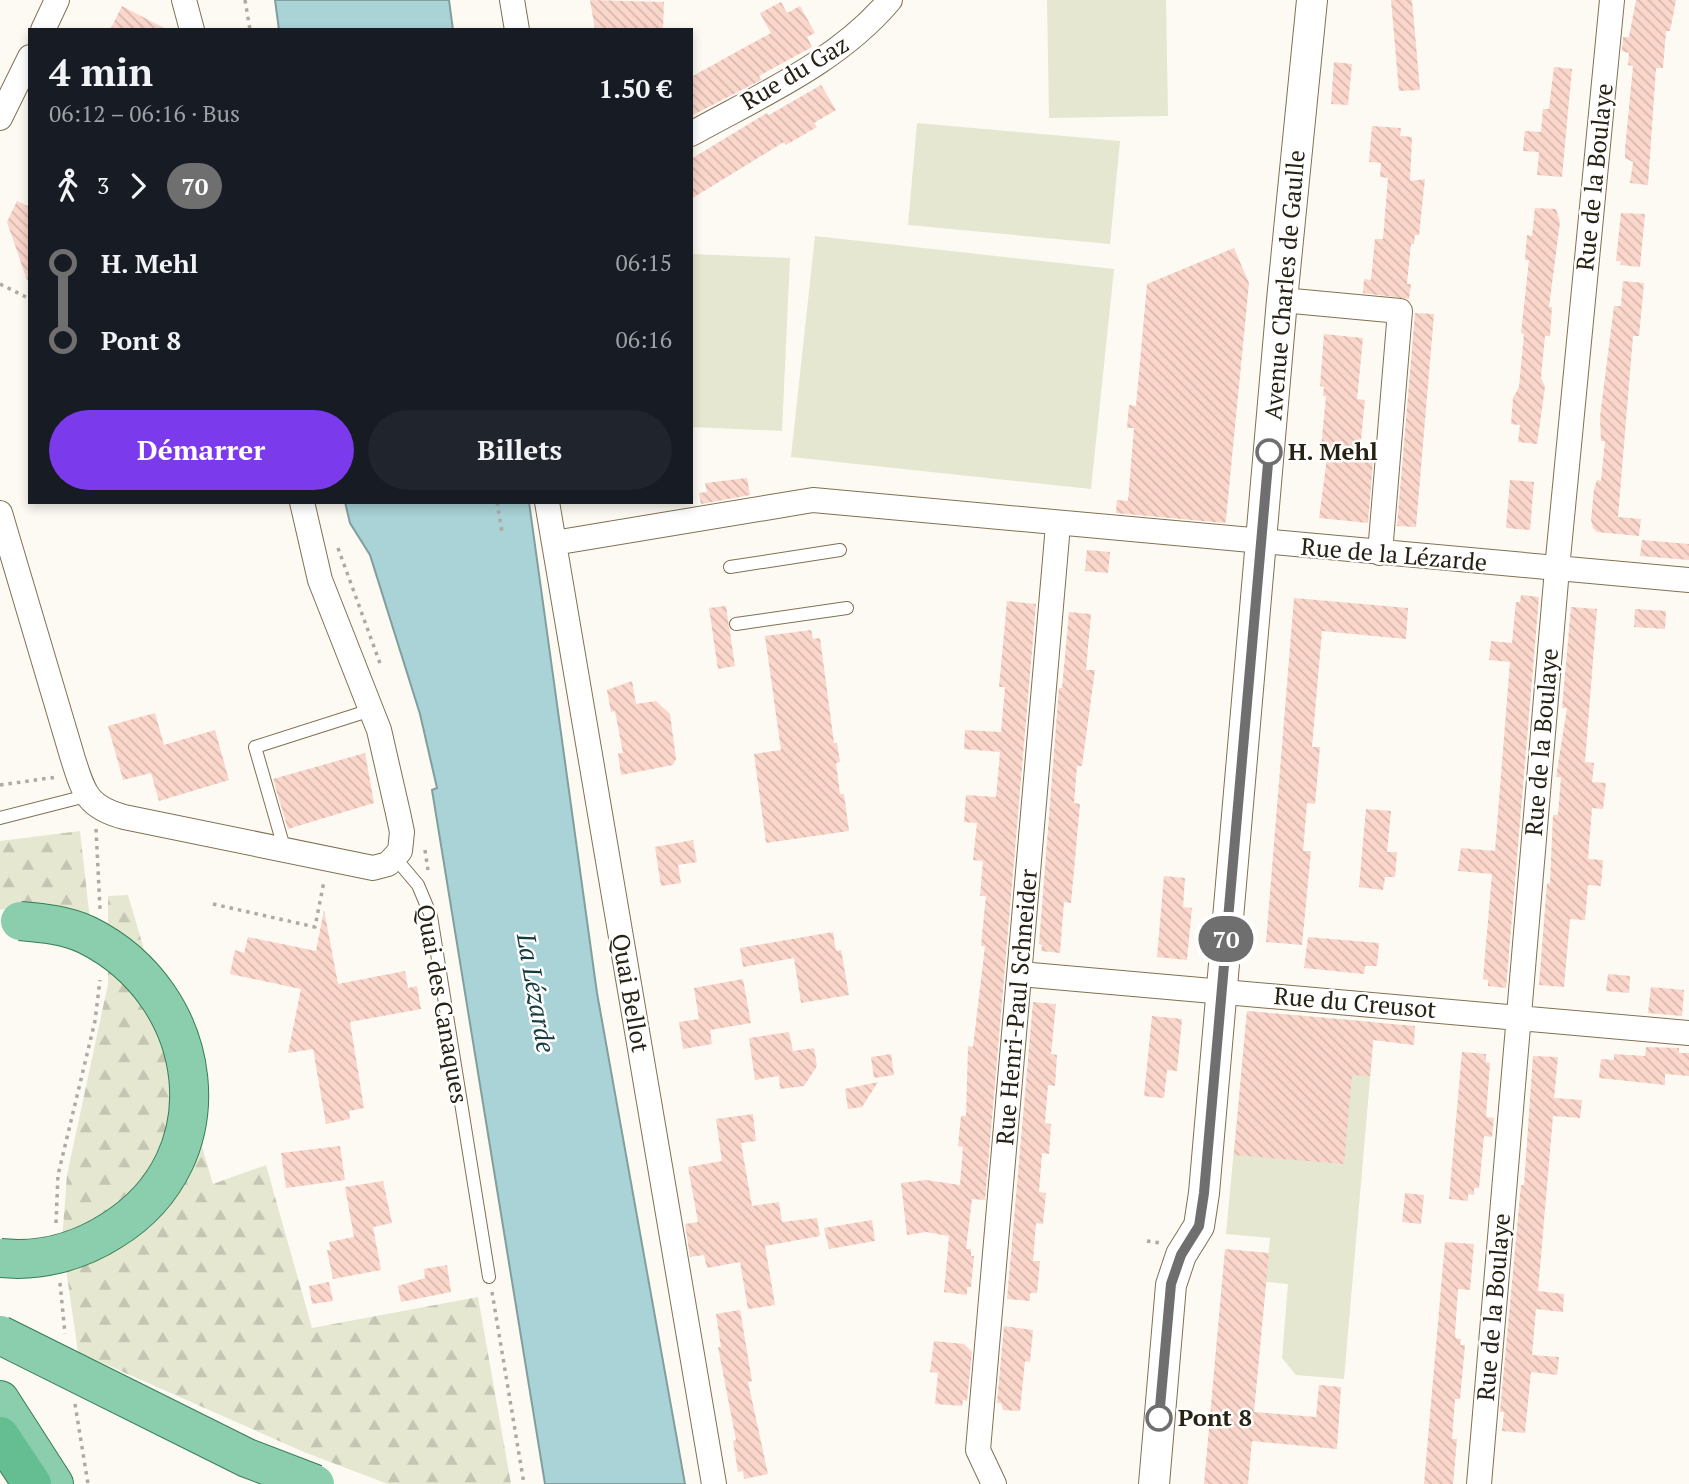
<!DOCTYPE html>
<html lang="fr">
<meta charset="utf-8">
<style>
body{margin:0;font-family:"PT Serif",serif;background:#20242c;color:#f1f3f6;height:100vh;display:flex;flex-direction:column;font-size:26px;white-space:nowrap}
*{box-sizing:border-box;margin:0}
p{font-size:23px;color:#9ea1a6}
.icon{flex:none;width:38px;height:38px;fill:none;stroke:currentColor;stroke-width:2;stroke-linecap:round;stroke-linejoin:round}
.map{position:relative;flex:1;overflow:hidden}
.side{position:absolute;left:28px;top:28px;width:665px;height:476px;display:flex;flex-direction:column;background:#171b24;border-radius:0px;box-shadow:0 4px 10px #0003}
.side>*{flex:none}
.badge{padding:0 14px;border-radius:23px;font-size:24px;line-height:46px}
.map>.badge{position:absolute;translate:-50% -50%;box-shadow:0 0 0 4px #fff}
.legs{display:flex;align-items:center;gap:10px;height:77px;padding:0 21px;font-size:23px}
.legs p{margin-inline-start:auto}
.head{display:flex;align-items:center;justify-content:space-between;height:119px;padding:0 21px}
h1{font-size:38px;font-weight:800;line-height:52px}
.button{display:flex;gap:14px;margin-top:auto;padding:14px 21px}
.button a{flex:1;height:80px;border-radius:42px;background:#7c3aed;color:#fff;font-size:28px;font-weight:800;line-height:80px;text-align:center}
.button a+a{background:#20242c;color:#f1f3f6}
ul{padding:0 21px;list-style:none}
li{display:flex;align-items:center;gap:24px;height:77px;font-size:26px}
li i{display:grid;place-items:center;width:10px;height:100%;margin:0 9px;background:currentColor}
li i::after{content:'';width:18px;height:18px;margin:-9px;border:5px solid;border-radius:50%;background:#171b24}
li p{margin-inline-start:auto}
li:first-child i{background:linear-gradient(#0000 50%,currentColor 0)}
li:last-child i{background:linear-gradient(currentColor 50%,#0000 0)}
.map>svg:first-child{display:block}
.grass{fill:#e5e7d1}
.forest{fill:url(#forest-firs)}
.water{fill:#a9d3d7;stroke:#829e9d;stroke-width:2}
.building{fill:url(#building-back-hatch)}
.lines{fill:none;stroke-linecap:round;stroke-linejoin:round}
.service-casing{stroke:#807152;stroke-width:14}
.minor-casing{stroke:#807152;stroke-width:26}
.tertiary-casing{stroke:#807152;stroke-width:32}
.primary-casing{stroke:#367d55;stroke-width:40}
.trunk-casing{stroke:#367d55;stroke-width:40}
.path{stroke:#aeaaa1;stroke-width:3.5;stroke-dasharray:3.5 5;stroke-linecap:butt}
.service{stroke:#fff;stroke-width:12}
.minor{stroke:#fff;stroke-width:24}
.tertiary{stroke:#fff;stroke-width:30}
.primary{stroke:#8bcead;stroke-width:38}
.trunk{stroke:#64be92;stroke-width:38}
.primary-bridge-casing{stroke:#367d55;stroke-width:40;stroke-linecap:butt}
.primary-bridge{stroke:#8bcead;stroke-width:38}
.line-1-casing{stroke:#fff;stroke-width:16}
.line-1{stroke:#706f6f;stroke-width:10}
.stop-1-dot{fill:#fff;stroke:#706f6f;stroke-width:3.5}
.labels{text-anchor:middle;stroke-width:5;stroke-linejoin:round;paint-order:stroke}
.street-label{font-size:24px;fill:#282215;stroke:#fff}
.stop-label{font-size:24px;font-weight:bold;fill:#282215;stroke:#fff;text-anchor:start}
.water-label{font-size:26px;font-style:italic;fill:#143c40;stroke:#fff}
</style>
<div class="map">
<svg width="1689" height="1484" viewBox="0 0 1689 1484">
<defs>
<pattern id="forest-firs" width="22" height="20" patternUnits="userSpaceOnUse" patternTransform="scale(1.75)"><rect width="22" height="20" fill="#e5e7d1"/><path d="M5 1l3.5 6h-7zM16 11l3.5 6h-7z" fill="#c4c6b3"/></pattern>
<pattern id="building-back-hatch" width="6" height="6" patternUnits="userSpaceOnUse" patternTransform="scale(1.75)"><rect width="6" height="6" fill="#fbd6cb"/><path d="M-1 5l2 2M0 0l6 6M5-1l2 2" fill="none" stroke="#d7b7ad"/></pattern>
</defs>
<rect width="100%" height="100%" fill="#fdfaf3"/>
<path class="grass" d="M1047,0H1166L1168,116L1049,118Z
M917,123L1120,141L1110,244L908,225Z
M815,236L1114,269L1091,489L791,457Z
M691,254L790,258L782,431L691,427Z
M1247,1011L1375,1022L1344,1379L1296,1375L1282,1358L1288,1284L1266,1282L1270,1238L1226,1234Z"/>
<path class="forest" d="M80,831L90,920L17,907L0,910V841Z
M128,895L213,1184L266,1165L312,1328L478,1297L511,1484H388L304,1452L78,1352L62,1241L67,1175L108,984V896Z"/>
<path class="water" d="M275,0H449L453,30H279Z
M345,502H529L597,993L685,1484H545L432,790L437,788L420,714L370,555L350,523Z"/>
<path class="building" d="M590,0L664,2L663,30H595Z
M1391,0H1412L1420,90L1399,91Z
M1636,0H1676L1670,31H1666L1663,68H1656L1648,185L1630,183L1633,162L1625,158V149L1633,66L1628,65L1629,53L1622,51L1623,37H1629Z
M781,2L787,13L800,6L815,33L807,37L812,47L759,76L761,80L691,116V77L771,33L760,13Z
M122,6L137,14L168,30H110Z
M1334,62L1352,64L1348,105L1331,104Z
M1554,67L1572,69L1562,177L1537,175L1539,152L1523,151L1525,131L1541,132L1543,109H1549Z
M821,85L836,110L814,123L817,127L786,145L784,142L691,199V159L767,113L769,115Z
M1372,126L1401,128L1400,136L1412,137L1410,181L1425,179L1419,235H1415L1414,244H1411L1407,284H1411L1409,299L1363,293L1364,279L1371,280L1375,239H1383L1388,178L1380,177L1381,163L1369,162Z
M17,201L30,207V280H27L7,222Z
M1535,208L1556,209L1560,222L1549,307H1552L1550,336H1545L1541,378L1545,387L1537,444L1518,442L1520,425L1511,424L1513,398L1519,387L1524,334L1521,333L1529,260H1525L1527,235L1532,236Z
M1621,213L1645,214L1640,267L1620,265L1621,261H1616Z
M1234,248L1249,283L1226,519L1225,523L1116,513L1117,500L1128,501L1134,428H1127L1129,405L1136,406L1147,284Z
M1623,281L1644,283L1639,336H1633L1618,517L1641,519L1639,536L1597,532L1593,528L1591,520L1594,489L1597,480L1601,481L1605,441H1601L1600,417L1614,306H1621Z
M1415,313L1434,314L1416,527L1397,526Z
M1324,334L1363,338L1357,399L1365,400L1359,460L1373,461L1368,523L1319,518L1327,458L1324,457L1325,449L1321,448L1326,396H1323L1324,387L1320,386Z
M747,478L750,495L701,504L699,493L707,492L705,483Z
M1510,480L1534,482L1530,530L1506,528Z
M1642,540L1689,544V560L1640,556Z
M1087,550L1110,552L1108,573L1085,571Z
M1521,595L1539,597L1506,988L1488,986V980L1483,979L1492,874L1458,871L1461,848L1495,851L1510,662L1489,660L1491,641L1512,643L1516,602H1520Z
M1294,598L1408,608L1406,639L1322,631L1312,747H1320L1315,804L1307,803L1303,851H1311L1302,945L1266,942Z
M1007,601L1036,604L985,1200L972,1199L966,1249H971V1256H974L971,1287H967V1295L944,1292L949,1236L926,1232L907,1235L901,1183L926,1180L960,1185L963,1147L958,1146L961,1116H966L968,1046L973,1047L985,946H981L986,896H980L983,861L973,860L977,823L964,822L966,795L996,797L1000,752L964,749L965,730L1001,732L1005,687H999Z
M726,606L735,666L718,669L709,608Z
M1571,607L1597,609L1585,762L1594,763L1592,782L1606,783L1603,809L1592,808L1588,859L1603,860L1601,886L1588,885L1585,920L1570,919L1564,987L1539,985L1547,883L1550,884L1553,815H1558L1561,777H1556L1567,708H1562Z
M1635,609L1666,611L1665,629L1634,627Z
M1069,612L1091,614L1086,670H1095L1082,766H1077L1074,803L1080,804L1071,903L1064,902L1060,953L1041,951L1042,945L1039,944L1059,688H1062Z
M811,630L813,639L820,638L834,743H837L840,762L836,763L840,794H844L849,831L766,843L754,754L781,750L765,636Z
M632,681L636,704L656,701L670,714L676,759L673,765L621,775L618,753H623L615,711L611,712L607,690Z
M155,713L164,745L215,730L229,780L159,801L151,773L123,780L108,726Z
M365,753L374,803L288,829L273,779Z
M1366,809L1391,811L1387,852H1397L1395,877H1385L1383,890L1359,887Z
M693,840L697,862L678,865L681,883L661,886L655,847Z
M1164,876L1185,878L1183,907L1192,908L1187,960L1157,957Z
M324,910L338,984L405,971L408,988L417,986L421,1009L350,1022L364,1108L349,1111L350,1119L326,1124L313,1049L288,1053L301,989L230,974L235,950L244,953L248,937L316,951Z
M833,932L836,951L841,950L849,995L801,1003L794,958L743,967L740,948Z
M1308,937L1379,943L1377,966H1365L1364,974L1304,968Z
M1608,974L1630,976L1629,993L1606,991Z
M743,979L751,1023L710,1030L712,1044L683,1049L679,1022L699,1019L694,988Z
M1651,987L1684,990L1682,1016L1648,1013Z
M1033,1002L1056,1004L1051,1054L1057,1055L1055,1086L1048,1085L1045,1123L1051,1124L1049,1154L1042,1153L1039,1192L1046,1193L1043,1224L1036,1223L1033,1261H1040L1037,1293H1030V1301L1007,1299Z
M1247,1011L1415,1026L1414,1045L1373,1040L1370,1076L1352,1075L1344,1164L1234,1155Z
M1152,1016L1182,1019L1177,1071L1167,1070L1164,1098L1144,1096Z
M789,1032L793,1051L814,1048L817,1066L804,1086L780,1089L779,1076L755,1080L749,1038Z
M1646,1047L1679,1048V1053H1689V1076L1665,1074V1085L1599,1078L1601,1059L1614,1060V1054L1645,1056Z
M1462,1052L1486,1054V1062L1490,1063L1486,1117L1494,1118L1492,1137L1484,1136L1479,1188H1474V1195L1468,1194V1201L1449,1199Z
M891,1054L894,1075L874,1078L871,1057Z
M1533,1056L1558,1057L1554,1098L1582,1100L1580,1118L1553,1116L1538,1291L1564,1294L1563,1312L1536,1309L1532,1355L1559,1357L1557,1375L1531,1372L1525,1433L1502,1431L1504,1412H1500L1521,1185H1524Z
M878,1082L862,1107L848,1109L845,1089Z
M753,1114L756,1141L741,1143L752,1206L779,1202L782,1222L817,1218L820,1236L765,1246L775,1305L748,1309L740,1262L707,1268L704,1255L690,1257L685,1224L698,1222L688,1167L722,1161L716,1119Z
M340,1146L345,1180L286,1188L281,1153Z
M383,1181L392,1223L373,1227L381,1270L333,1279L327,1250H331L329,1242L354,1237L345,1187Z
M1405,1193L1424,1195L1421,1224L1402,1222Z
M872,1220L875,1241L829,1249L824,1228Z
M1445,1242L1474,1244L1470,1290L1458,1289L1455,1333L1456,1338L1461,1339L1460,1345H1465L1460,1399H1455L1452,1439H1457L1453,1484H1424Z
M1225,1249L1269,1253L1254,1412L1316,1417L1319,1385L1341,1387L1337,1449L1252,1441L1248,1484H1204Z
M447,1265L451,1292L401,1302L398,1286L425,1278L424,1269Z
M329,1282L333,1301L312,1304L309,1286Z
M740,1310L752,1381L748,1382L768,1474L744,1479L743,1471L738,1472L733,1441L736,1440L718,1347H721L716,1314Z
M1004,1326L1033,1330L1030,1362L1025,1361L1020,1411L1003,1410L1001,1403H997Z
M934,1341L964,1344L972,1352L967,1401L963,1400L962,1406L935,1404L938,1373L930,1372Z"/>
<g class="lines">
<defs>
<path id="service" d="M730,567L840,550
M736,624L847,608
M0,818L86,796
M285,851L255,747L371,710
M396,859L418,885L431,916L489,1277"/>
<path id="minor" d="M184,0L192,30
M512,0L517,30
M43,30L57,0
M0,118L30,57
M691,134C761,95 838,62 890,0
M1282,300L1400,311L1380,553
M547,502L714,1484
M0,513L73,759C84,793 87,807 124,817L373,868L388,864L400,851L402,832L398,813L379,730L320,580L302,502
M554,543L813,500L1689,580
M1020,974L1689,1033
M994,1484L978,1450L1058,525
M1479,1484L1557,569L1612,0"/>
<path id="tertiary" d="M1154,1484L1171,1285L1181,1255L1199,1226L1204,1193L1282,300L1312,0"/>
<path id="primary" d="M0,1400L54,1484"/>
<path id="trunk" d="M0,1436L32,1484"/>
</defs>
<use href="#service" class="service-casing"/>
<use href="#minor" class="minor-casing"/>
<use href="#tertiary" class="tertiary-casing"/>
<use href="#primary" class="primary-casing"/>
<use href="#trunk" class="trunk-casing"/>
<path class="path" d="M245,0L250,30
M0,284L30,299
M497,502L502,532
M338,548L381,666
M0,785L57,777
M96,829L100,909
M425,850L428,870
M213,904L315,927L324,881
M56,1223L58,1175L95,1021L100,980
M1147,1241L1160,1243
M60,1283L65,1334
M492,1292L524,1484
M75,1404L88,1484"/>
<use href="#service" class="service"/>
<use href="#minor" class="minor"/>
<use href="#tertiary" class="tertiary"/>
<use href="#primary" class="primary"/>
<use href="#trunk" class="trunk"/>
<defs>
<path id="primary-bridge" d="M0,1258C39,1262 78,1252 111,1231C230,1158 206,994 87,935C66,925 43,923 20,921
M0,1335L247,1458L315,1484"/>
</defs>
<use href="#primary-bridge" class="primary-bridge-casing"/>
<use href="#primary-bridge" class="primary-bridge"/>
</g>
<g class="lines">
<defs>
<path id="line-1" d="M1159,1418L1171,1284L1181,1255L1199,1226L1204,1193L1269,452"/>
</defs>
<use href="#line-1" class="line-1-casing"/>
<use href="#line-1" class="line-1"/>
</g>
<g class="stop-1-dot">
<circle cx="1269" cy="452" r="12"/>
<circle cx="1159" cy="1418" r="12"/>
</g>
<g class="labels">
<g class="street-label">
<text transform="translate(795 73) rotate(-31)" y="8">Rue du Gaz</text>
<text transform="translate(1595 177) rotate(-84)" y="8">Rue de la Boulaye</text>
<text transform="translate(1285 285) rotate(-85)" y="8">Avenue Charles de Gaulle</text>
<text transform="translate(1394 555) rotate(5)" y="8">Rue de la Lézarde</text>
<text transform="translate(1542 742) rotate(-85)" y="8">Rue de la Boulaye</text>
<text transform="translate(630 993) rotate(80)" y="8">Quai Bellot</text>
<text transform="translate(1355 1003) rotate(5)" y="8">Rue du Creusot</text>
<text transform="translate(442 1004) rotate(80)" y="8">Quai des Canaques</text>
<text transform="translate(1017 1007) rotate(-85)" y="8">Rue Henri-Paul Schneider</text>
<text transform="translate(1494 1307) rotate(-85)" y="8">Rue de la Boulaye</text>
</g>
<g class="stop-label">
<text x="1288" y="460">H. Mehl</text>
<text x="1178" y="1426">Pont 8</text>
</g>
<g class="water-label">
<text transform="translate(536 993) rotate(80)" y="9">La Lézarde</text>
</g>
</g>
</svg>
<b class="badge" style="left:1226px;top:939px;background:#706f6f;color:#fff">70</b>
<section class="side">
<div class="head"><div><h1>4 min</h1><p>06:12 – 06:16 · Bus</p></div><b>1.50 €</b></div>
<div class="legs"><svg class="icon" aria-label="walk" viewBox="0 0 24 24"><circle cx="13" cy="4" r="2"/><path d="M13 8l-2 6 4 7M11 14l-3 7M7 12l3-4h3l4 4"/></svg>3<svg class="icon" aria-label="forward" viewBox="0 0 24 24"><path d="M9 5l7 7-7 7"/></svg><b class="badge" style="background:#706f6f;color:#fff">70</b></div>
<ul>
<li><i style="color:#706f6f"></i><b>H. Mehl</b><p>06:15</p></li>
<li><i style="color:#706f6f"></i><b>Pont 8</b><p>06:16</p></li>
</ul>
<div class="button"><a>Démarrer</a><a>Billets</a></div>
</section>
</div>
